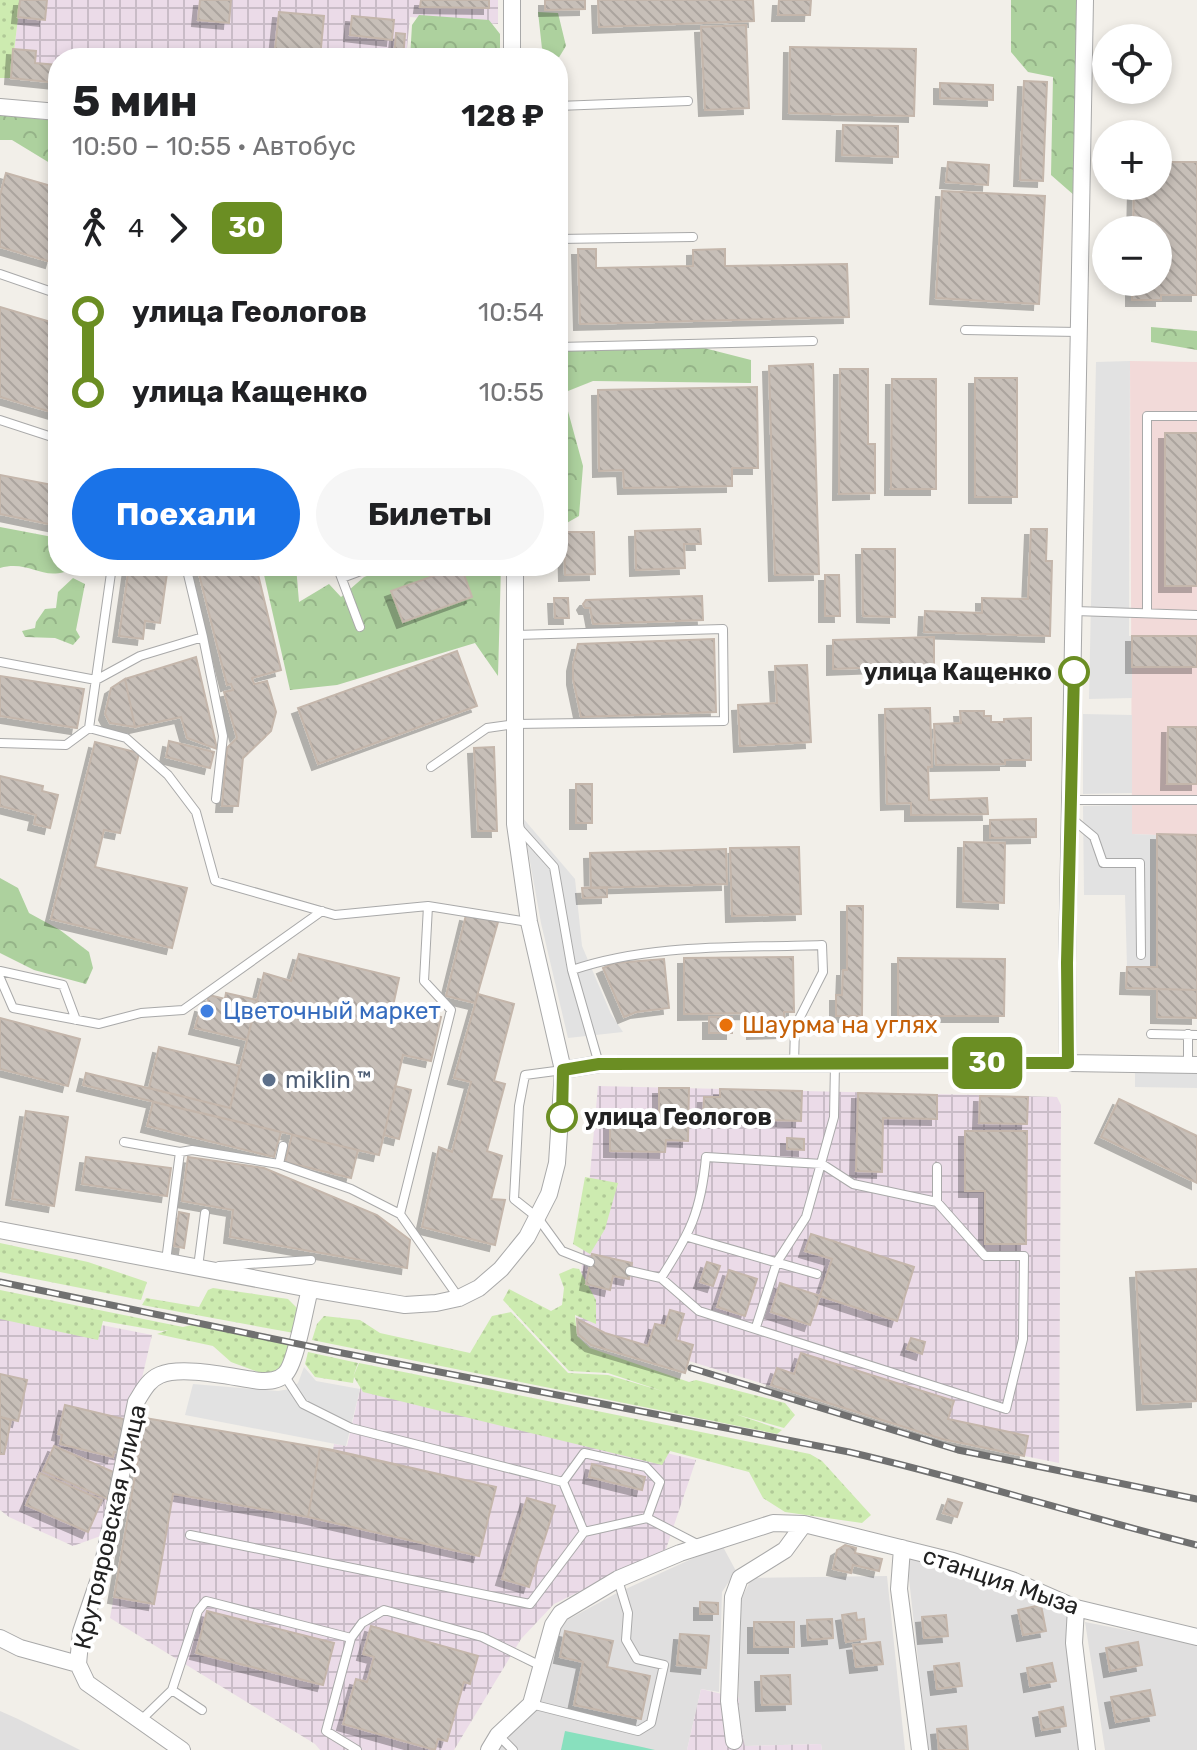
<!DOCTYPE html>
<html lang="ru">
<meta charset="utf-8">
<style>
body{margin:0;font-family:Rubik,sans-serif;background:#f6f6f6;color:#202124;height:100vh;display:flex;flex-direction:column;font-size:30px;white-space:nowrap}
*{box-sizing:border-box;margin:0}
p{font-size:26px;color:#757577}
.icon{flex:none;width:44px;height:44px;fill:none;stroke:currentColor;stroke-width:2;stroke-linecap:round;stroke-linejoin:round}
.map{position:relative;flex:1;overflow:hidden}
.panel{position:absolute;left:48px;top:48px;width:520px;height:528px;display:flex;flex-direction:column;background:#fff;border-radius:32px;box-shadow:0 4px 12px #0003}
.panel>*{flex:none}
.badge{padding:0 16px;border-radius:12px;font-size:28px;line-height:52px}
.buttons{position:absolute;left:1092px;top:24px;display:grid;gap:16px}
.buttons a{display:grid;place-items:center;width:80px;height:80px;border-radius:50%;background:#fff;box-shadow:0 4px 12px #0003;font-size:40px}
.map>.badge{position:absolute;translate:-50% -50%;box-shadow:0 0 0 4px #fff}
.legs{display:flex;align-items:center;gap:12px;height:88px;padding:0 24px;font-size:26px}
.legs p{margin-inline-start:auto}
.head{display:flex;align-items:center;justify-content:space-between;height:136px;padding:0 24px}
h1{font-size:44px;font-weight:700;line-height:60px}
.button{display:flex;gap:16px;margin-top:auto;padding:16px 24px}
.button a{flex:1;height:92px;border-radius:48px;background:#1a73e8;color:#fff;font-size:32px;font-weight:700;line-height:92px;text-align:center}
.button a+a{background:#f6f6f6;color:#202124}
ul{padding:0 24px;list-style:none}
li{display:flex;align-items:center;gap:28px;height:80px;font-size:30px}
li i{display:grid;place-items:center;width:12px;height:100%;margin:0 10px;background:currentColor}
li i::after{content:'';width:20px;height:20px;margin:-10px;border:6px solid;border-radius:50%;background:#fff}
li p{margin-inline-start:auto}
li:first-child i{background:linear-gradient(#0000 50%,currentColor 0)}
li:last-child i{background:linear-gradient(currentColor 50%,#0000 0)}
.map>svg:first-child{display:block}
.residential{fill:#e0dfdf}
.commercial{fill:#f2dad9}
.industrial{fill:url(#industrial-grid)}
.grass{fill:url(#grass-dots)}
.forest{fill:url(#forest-crowns)}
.pitch{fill:#88e0be}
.parking{fill:#e2e2e2}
.building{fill:url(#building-back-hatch);stroke:#c4b6ab;stroke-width:2;filter:url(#shadow)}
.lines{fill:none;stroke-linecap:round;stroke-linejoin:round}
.lane-casing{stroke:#a9a9a9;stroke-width:10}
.street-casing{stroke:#a9a9a9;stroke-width:18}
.lane{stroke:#fff;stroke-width:8}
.street{stroke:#fff;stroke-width:16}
.rail-casing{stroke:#707070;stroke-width:7}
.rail{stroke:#fff;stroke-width:4;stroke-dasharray:12;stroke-linecap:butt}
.line-1-casing{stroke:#fff;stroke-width:18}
.line-1{stroke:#6b8e23;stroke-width:12}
.stop-1-dot{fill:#fff;stroke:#6b8e23;stroke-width:4}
.shop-dot{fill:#3f7fe0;stroke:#fff;stroke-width:3}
.food-dot{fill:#e8710a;stroke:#fff;stroke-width:3}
.service-dot{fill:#5c6f8a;stroke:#fff;stroke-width:3}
.labels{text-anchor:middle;stroke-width:8;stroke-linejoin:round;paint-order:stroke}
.stop-label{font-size:24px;font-weight:bold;fill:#222;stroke:#fff;text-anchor:end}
.shop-label{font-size:24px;fill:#366cbe;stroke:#fff;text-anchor:start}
.food-label{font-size:24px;fill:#c56008;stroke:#fff;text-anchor:start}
.service-label{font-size:24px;fill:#4e5e75;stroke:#fff;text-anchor:start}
.street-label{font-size:24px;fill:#222;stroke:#fff}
</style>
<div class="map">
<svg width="1197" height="1750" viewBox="0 0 1197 1750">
<defs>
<pattern id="industrial-grid" width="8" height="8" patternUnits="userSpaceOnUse" patternTransform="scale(2)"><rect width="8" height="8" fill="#ebdbe8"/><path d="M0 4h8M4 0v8" fill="none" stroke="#c9bcc7"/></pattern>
<pattern id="grass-dots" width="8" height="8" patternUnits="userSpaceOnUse" patternTransform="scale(2)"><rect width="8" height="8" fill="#cdebb0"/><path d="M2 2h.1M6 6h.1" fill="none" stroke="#b0c997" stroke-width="1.8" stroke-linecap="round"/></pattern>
<pattern id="forest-crowns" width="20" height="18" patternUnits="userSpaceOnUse" patternTransform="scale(2)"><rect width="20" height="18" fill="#add19e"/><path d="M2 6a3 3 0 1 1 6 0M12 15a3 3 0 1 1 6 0" fill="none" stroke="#95b388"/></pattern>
<pattern id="building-back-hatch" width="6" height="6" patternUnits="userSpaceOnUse" patternTransform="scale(2)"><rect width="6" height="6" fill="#c7bfb8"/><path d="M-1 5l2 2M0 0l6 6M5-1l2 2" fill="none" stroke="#aba49e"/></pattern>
<filter id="shadow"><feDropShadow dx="-6" dy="6" stdDeviation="0" flood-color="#0004"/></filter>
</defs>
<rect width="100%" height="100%" fill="#f2efe9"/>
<path class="residential" d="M722,1545L736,1571L722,1592L719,1692L701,1689L687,1750H494L499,1742L535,1711L556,1626L617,1593Z
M906,1552L1066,1611L1085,1750H928Z
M887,1576L905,1750H822L821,1744L745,1746L738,1716L741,1599L752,1578Z
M1085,1622L1197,1644V1750H1105Z
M0,1711L18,1719L80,1750H0Z"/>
<path class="commercial" d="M1130,361L1197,362V990L1126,988L1127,967H1156L1157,835L1132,834Z"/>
<path class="industrial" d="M20,0H498V24L410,17L406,58H58V83L11,78Z
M598,1086L1057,1097L1061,1105L1059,1463L942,1439L689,1361L685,1373L591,1345L578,1334L577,1319Z
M0,1305L152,1335L106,1534L73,1546L9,1517L0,1510Z
M362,1381L696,1460L666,1549L554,1604L521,1639L454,1750H320L315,1744L110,1618L145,1418L333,1450L334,1444L347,1446Z
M701,1689L739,1698L738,1716L745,1746L821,1744L822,1750H687Z"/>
<path class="grass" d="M0,0H20L11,78H0Z
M585,1177L618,1183L605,1229L590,1254L573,1244Z
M0,1243L88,1262L147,1282L141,1300L0,1272Z
M573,1268L579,1269L596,1300V1324L575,1315L577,1336L590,1348L689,1382L696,1380L785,1403L795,1415L784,1428L735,1414L782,1430L777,1434L312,1340L317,1324L324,1316L360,1320L380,1333L470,1353L492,1316L511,1312L568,1373L608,1375L662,1391L608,1373L569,1371L503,1300L509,1289L551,1311L562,1305L564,1288L559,1274Z
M213,1288L288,1299L299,1310L294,1333L142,1305L146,1298L199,1307L208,1290Z
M0,1290L183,1327L192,1325L279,1342L290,1346L287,1363L275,1372H258L231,1362L213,1346L157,1334L168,1330L161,1331L103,1321L98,1340L0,1319Z
M308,1352L358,1363L353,1377L359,1363L810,1454L822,1461L871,1515L862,1523L785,1512L763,1498L749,1472L670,1451L662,1465L363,1392L354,1377L353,1383L315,1377L305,1364Z"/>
<path class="forest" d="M1011,0H1079L1075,196L1051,175L1053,77L1028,72L1011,52Z
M538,12L558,13L566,46L558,59L543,58Z
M419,15L489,20L500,34V58H410L412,25Z
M0,115L58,121V168L12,140H0Z
M1151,327L1197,331V350L1151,342Z
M704,348L751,360V383L593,381L563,393L583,466L579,516L565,524L561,553H558V350Z
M0,527L58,538V566H78C43,586 33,559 0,568Z
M262,566H296L299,602L329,584L341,597L364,577L394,566H501L498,676L475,643L337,685L290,690Z
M73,578L85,584L76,630L80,637L73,645L55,638L25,637L22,631L35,628L36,622L45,609L56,608L58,592Z
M0,878L18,888L29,913L60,930L89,952L93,968L86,984L34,970L0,953Z"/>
<path class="pitch" d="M565,1731L642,1747L655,1750H561Z"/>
<path class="parking" d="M1130,361L1129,636H1132V698L1089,699L1096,362Z
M1083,714L1132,715V793L1083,794Z
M1132,805V834L1157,835V967H1127L1125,895H1084L1083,806Z
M522,817L575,879L582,946L611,1014L623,1032L568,1038L541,923Z
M1135,1069H1197V1088L1135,1087Z
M304,1367L316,1381L360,1389L346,1446L185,1415L193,1384L278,1391L290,1389L298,1383Z"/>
<path class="building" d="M20,0H47L45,20L18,17Z
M200,0H231L229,23L198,20Z
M421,0H489V8L420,7Z
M545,0H585V9L545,10Z
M598,0H753L754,21L599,27Z
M779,0H811L810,15H778Z
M279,12L324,16L320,58H294L295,51L275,49Z
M352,16L394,20L392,40L350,35Z
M746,25L749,108L705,110L701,27Z
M396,33L405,34L403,58H394Z
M790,47L916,49L914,116L789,113Z
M13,49L36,51L35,63L58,65V83L11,78Z
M1024,81L1047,82L1043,181L1020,180Z
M940,83L993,85V100L940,98Z
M843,125L898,126V157L842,155Z
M1158,156H1163V162H1197V295H1161V300H1132V282H1158V230H1133L1134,186H1158Z
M948,162L989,165L988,185L946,182Z
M6,173L58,188V249L55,248L51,262L0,247V195Z
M942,191L1045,196L1039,304L936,298Z
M578,249H596V268L693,266V250L725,249V266L847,264L849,317L580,324Z
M0,307L54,323L58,314V414L0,397Z
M813,364L819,574L775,575L769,366Z
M840,369H868V444H875V493L839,494Z
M975,378H1017V497H975Z
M892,379H936V489H891Z
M757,387L758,468H732V486L624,488L623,470L599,471L598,390Z
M1165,433H1197V586H1165Z
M0,475L58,486V526L0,514Z
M700,529L701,544H684L685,568L636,570L635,531Z
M1031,529H1047L1046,561H1052L1050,636L924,632L925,611L982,613V598L1028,599Z
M564,532H594L595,574L565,575Z
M862,549H895V617L863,616Z
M129,566H168L160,623L145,621L143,639L119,636Z
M197,566H256L281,670L252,678L254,684L267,681L276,712L271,731L243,758L238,806H222L227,748L237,738L224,692L233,690L231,684L227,685Z
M461,566L472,597L403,622L391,591Z
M825,575H839L840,616H825Z
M702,596L703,620L593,624L590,608H585L583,604L586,600Z
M554,598H568L569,618H555Z
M1132,636H1197V667H1132Z
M934,637V665L833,669V640Z
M714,639L716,712L581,717L573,679V665L578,644Z
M457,651L477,706L318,764L298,708Z
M196,657L208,709L217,749L187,738L181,717L135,727L125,679Z
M807,665L811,742L740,746L738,705L777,703L775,666Z
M0,676L84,689L77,728L0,716Z
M125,679L135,727L110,723L105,714L111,688Z
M930,708L932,767H928L929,800L987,798L988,814L911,815V803L887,804L885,709Z
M960,711H984V716H991V722H1004V719L1031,718V760H1005V764L936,765L934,724L961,723Z
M1168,727H1197V784H1167Z
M169,741L214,752L210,768L166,757Z
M95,742L139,753L120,833L104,830L95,867L187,888L172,948L51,919Z
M494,747L497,831H478L474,748Z
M0,776L43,786L42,791L58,795L50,828L34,824L36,815L0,806Z
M576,784H592V823H576Z
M1036,819V837L990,838V820Z
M1157,834L1197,835V990L1126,988L1127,967H1157Z
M964,842L1005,843L1004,903L963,901Z
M799,847L801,914L732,916L730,848Z
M726,849L727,884L591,888L590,853Z
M607,887V897L583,898L582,888Z
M847,906H863L862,1016H836V995H842L843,970H847Z
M466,915L498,922L475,1003L446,996Z
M299,954L399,978L393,1006L441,1017L431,1061L403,1055L379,1155L83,1085L86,1073L230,1108L264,973L291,981Z
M793,957L794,1012H784L785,1032L753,1033V1013L684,1014V958Z
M898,958L1005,959L1004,1016H898Z
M664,959L669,1008L636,1012L624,1017L603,968L614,963Z
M1157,989L1197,990V1018L1157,1017Z
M226,993L257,1000L247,1040L195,1028L201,1006L206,1007L209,995L225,999Z
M478,994L514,1004L494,1081L505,1084L487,1151L502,1156L491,1199L505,1200L495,1245L422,1227L439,1147L452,1152L471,1082L454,1078Z
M709,1017H732V1033H709Z
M0,1018L80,1039L68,1086L0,1069Z
M159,1047L240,1066L230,1108L149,1088Z
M395,1086L411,1090L399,1139L384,1135Z
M659,1088H689L688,1141L666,1140L665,1152L610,1151V1112L659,1114Z
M720,1089L802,1091L801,1121L703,1118L704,1097H720Z
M858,1093L937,1095V1119L883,1118L882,1172L856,1171Z
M980,1096L1028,1097L1027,1124L979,1123Z
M1119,1099L1197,1136V1183L1101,1137Z
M153,1102L281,1132L274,1157L147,1126Z
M26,1111L68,1117L54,1206L12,1199Z
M965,1131H1027L1026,1244H985V1191H965Z
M292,1135L358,1150L351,1178L285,1162Z
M787,1138L804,1139V1150L787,1149Z
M86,1157L171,1168L167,1196L82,1184Z
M188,1157L264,1168L377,1215L410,1240L407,1268L230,1237L233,1210L182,1201Z
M179,1212L189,1214L184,1248L174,1246Z
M811,1234L914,1267L897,1321L820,1296L832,1259L805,1251Z
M592,1254L632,1263L629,1279L613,1276L610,1290L586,1284Z
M707,1262L720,1266L713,1286L700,1282Z
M1197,1269V1401L1143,1404L1136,1272Z
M729,1270L757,1279L745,1316L717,1307Z
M780,1283L820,1296L810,1325L771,1312Z
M670,1310L684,1314L676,1340L693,1345L685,1373L591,1345L578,1334L577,1319L605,1333L648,1346L655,1324L665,1326Z
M911,1338L925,1342L922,1354L907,1349Z
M801,1353L954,1401L948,1419L1028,1436L1024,1456L942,1439L771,1385L777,1368L794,1374Z
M0,1374L27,1380L18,1421L0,1417Z
M65,1405L132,1421L124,1454L114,1452L113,1457L60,1444L62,1435L58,1434Z
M0,1417L11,1420L4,1454H0Z
M145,1418L333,1450L496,1487L479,1556L308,1517L173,1494L154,1604L114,1597Z
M54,1446L118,1474L107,1499L43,1471Z
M320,1448L496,1487L479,1556L308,1517Z
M592,1464L645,1477L642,1490L589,1477Z
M40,1473L102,1500L88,1532L26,1505Z
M527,1498L555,1506L529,1587L502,1579Z
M948,1499L962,1503L957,1517L943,1513Z
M845,1545L856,1548L855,1553L882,1559L879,1571L853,1565L851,1573L833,1569L837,1550Z
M700,1602L718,1603V1614H700Z
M1041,1605L1046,1631L1023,1635L1018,1610Z
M207,1611L334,1643L323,1685L196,1653Z
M856,1613L857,1620L864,1619L866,1639L846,1642L842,1615Z
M946,1615L948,1636L924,1638L922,1617Z
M832,1619L833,1638L808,1640L807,1620Z
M754,1622H794V1647H754Z
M371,1626L478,1656L470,1684L464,1682L447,1741L438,1739L435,1750L343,1724L356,1679L367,1682L374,1657L363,1654Z
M565,1631L613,1641L607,1667L650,1676L641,1719L574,1705L583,1662L560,1657Z
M680,1634L709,1636L706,1668L677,1665Z
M880,1642L883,1664L856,1667L853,1645Z
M1138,1642L1142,1665L1110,1671L1106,1648Z
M959,1663L962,1686L937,1689L934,1666Z
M1052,1663L1056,1681L1030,1686L1027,1668Z
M790,1675L791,1704L762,1705L761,1676Z
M1150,1690L1155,1715L1116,1722L1111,1697Z
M1063,1707L1066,1726L1042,1730L1039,1712Z
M966,1726L968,1750H939L937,1729Z"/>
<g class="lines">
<defs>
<path id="lane" d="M558,106L688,101
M558,239L693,237
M0,274L58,294
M965,330L1079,332
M558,347L813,341
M0,420L58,439
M112,566L89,728L126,738L168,775L196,812L215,881L335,915L428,906L528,922
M337,566L360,627
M342,578L374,566
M1075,611L1197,615
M1147,613V416H1197
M203,637L223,736L216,799
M0,662L96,680L140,656L203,637L186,566
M0,743L66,745L89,728
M431,767L487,728L515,724L724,721L723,629L516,635
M1071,800H1197
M1071,818L1094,837L1103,863H1140L1141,955
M519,828L554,867L572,970L599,1064
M428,906L424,981L451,1010L400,1214L459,1298
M572,970C651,943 739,948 822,945L823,972L795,1027L794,1064
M0,971L63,985L76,1020
M0,978L13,1008L99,1024L141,1013L183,1010L322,911
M1151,1034L1197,1035
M1188,1034V1065
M563,1070L525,1075L519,1106L514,1199L538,1218L562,1251L590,1262
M124,1142L180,1152L166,1261
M180,1152L192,1150L279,1164L351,1189L400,1214
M279,1164L283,1146
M937,1167V1202
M688,1237L817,1274
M219,1266L311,1260
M198,1267L205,1213
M630,1271L661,1278C690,1233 701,1212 706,1157L822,1164L853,1184L937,1202L985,1256H1024L1023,1339L1006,1409L699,1311L661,1278
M756,1327L777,1262L806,1217L834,1117L835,1064
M563,1482L584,1453L646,1467L660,1482L647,1518L584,1532
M647,1518L699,1545
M190,1535L530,1604L584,1532L563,1482L351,1428L303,1404L284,1375
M172,1690L202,1710
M531,1704L638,1731L651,1723L664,1665L637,1659L626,1640L628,1613L618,1580
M140,1721L172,1690L198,1611L206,1601L351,1638
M498,1735L513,1750
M357,1750L326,1731L351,1638L362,1623L384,1610L482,1637L541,1666"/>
<path id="street" d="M512,0V58
M0,107L58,112
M1068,1063L1067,963L1085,0
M563,1070L599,1064L1068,1063L1197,1065
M0,1230L310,1289L405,1305L436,1303L459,1298L479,1288L501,1269L527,1237L549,1194L557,1163L563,1070L529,922L515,824V566
M902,1548L899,1589L920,1750
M1076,1608L1074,1643L1087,1750
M0,1638L20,1648L78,1664
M734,1741L729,1701L733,1597L740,1578L785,1550L804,1524
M182,1750L87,1683L78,1664L81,1632L101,1573L136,1402C143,1391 148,1380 160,1375C183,1365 235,1378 261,1381C269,1381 278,1381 285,1374C296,1364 305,1307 310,1289
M489,1750L498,1735L531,1704L553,1625L561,1613L618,1579L680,1553L773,1523L804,1524L953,1561L1012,1580L1076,1608L1197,1637"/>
</defs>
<use href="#lane" class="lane-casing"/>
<use href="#street" class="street-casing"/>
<use href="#lane" class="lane"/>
<use href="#street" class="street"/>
<defs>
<path id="rail" d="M0,1282L337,1352L849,1452C966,1479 1080,1516 1197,1545
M691,1368L958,1450L1197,1499"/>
</defs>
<use href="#rail" class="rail-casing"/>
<use href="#rail" class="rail"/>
</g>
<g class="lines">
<defs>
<path id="line-1" d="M562,1117L563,1070L599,1064L1068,1063L1067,963L1074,672"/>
</defs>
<use href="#line-1" class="line-1-casing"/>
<use href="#line-1" class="line-1"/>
</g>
<g class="stop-1-dot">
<circle cx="1074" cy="672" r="14"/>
<circle cx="562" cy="1117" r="14"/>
</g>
<circle class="shop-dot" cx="207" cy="1011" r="8"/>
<circle class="food-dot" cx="726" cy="1025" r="8"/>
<circle class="service-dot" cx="269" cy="1080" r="8"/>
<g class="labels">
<g class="stop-label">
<text x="1052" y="680">улица Кащенко</text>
<text x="584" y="1125" text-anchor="start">улица Геологов</text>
</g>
<g class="shop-label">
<text x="223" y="1019">Цветочный маркет</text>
</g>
<g class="food-label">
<text x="742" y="1033">Шаурма на углях</text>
</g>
<g class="service-label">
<text x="285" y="1088">miklin ™</text>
</g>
<g class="street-label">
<text transform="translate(110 1527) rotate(-77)" y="8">Крутояровская улица</text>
<text transform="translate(1001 1581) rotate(19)" y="8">станция Мыза</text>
</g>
</g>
</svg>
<div class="buttons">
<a><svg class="icon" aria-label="locate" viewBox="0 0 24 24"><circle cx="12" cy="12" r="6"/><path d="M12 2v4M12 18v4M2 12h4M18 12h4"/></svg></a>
<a>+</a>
<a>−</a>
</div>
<b class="badge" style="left:987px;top:1063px;background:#6b8e23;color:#fff">30</b>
<section class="panel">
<div class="head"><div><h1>5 мин</h1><p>10:50 – 10:55 · Автобус</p></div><b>128 ₽</b></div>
<div class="legs"><svg class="icon" aria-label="walk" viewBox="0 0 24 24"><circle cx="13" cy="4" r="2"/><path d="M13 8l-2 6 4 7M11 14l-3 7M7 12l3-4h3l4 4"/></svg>4<svg class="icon" aria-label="forward" viewBox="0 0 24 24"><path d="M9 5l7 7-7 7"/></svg><b class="badge" style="background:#6b8e23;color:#fff">30</b></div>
<ul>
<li><i style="color:#6b8e23"></i><b>улица Геологов</b><p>10:54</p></li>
<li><i style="color:#6b8e23"></i><b>улица Кащенко</b><p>10:55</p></li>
</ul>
<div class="button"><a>Поехали</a><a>Билеты</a></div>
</section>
</div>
